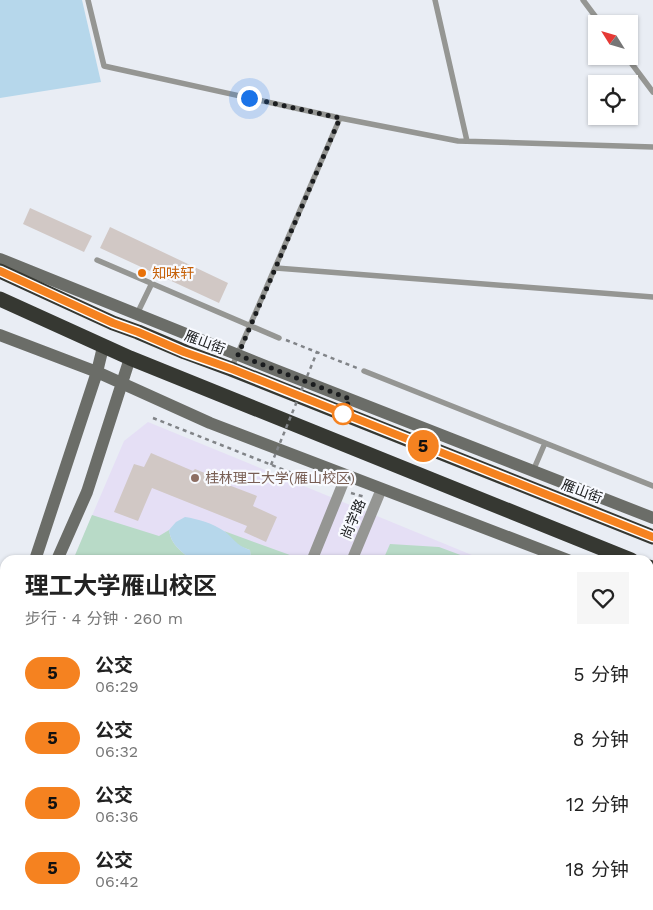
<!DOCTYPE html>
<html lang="zh">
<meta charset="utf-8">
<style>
body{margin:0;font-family:"Work Sans","Noto Sans SC",sans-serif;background:#f6f6f6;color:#222;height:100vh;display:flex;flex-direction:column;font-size:19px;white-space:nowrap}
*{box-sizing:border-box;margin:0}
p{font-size:16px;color:#767676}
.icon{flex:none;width:28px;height:28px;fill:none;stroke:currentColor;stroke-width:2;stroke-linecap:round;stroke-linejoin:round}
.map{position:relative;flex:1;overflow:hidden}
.drawer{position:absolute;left:0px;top:555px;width:654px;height:355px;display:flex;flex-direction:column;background:#fff;border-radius:15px 15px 0 0;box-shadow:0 1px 4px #0004}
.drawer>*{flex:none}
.badge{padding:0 10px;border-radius:16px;font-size:18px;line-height:32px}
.needle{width:32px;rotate:307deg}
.fabs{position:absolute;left:588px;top:15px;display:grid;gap:10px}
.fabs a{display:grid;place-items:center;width:50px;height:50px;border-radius:0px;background:#fff;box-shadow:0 1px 4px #0004;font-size:25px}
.you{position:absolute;width:25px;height:25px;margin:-12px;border:4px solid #fff;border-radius:50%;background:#1a73e8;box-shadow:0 0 0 8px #1a73e833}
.map>.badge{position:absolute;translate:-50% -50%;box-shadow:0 0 0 2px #fff}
.round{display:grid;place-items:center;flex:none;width:52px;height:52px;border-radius:0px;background:#f6f6f6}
.headline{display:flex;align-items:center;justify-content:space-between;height:85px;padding:0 25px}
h1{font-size:24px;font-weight:700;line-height:38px}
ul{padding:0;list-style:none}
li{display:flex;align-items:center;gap:15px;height:65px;padding:0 25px}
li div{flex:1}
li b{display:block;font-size:19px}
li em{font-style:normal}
li .badge{min-width:55px;font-weight:700;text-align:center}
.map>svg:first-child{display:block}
.education{fill:#e5dff5}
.green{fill:#b8dac7}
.water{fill:#b6d7eb}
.building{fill:#d1c8c5}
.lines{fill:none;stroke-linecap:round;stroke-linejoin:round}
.path{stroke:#818488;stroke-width:2.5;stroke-dasharray:4 4;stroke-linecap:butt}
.lane{stroke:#959693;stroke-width:5.5}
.street{stroke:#959693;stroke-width:11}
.secondary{stroke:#6b6d68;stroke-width:12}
.highway{stroke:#363832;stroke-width:15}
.path-bridge{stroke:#818488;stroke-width:2.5;stroke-dasharray:4 4;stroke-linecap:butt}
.line-casing{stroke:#fff;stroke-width:11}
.line{stroke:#f58220;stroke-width:8}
.walk{stroke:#1b1d1f;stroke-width:5;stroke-dasharray:0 9}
.food-dot{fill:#e8710a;stroke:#f8faff;stroke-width:2}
.stop-dot{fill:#fff;stroke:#f58220;stroke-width:2.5}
.education-dot{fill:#8d6e63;stroke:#f8faff;stroke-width:2}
.labels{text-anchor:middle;stroke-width:4.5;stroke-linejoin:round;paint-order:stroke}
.food-label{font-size:14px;fill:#c56008;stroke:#f8faff;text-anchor:start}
.street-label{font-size:14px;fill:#1b1d1f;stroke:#f8faff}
.education-label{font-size:14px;fill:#785e54;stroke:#f8faff;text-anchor:start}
</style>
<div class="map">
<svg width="653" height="910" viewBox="0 0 653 910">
<rect width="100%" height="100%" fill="#e9edf4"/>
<path class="education" d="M148,422L484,560H73L124,441Z"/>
<path class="green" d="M92,515L159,536L169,530C171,545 181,551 192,560H73Z
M224,531L301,559L251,560L250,550L239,546Z
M390,544L439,547L474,560H383Z
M649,625L653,626V910H221L223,905H649Z
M5,718V873H0V729Z
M5,896V905H66L97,910H0V897Z"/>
<path class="water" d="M0,0H82L101,82L0,98Z
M185,517C198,519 212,523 224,531C235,539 234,544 250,550L251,560H192C181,551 171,545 169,530L176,522Z"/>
<path class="building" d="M30,208L92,236L84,252L23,224Z
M110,227L228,283L219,303L100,248Z
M151,453L193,471L195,469L219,479L218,481L257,496L253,506L277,517L266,542L244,532L247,526L152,488L138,521L114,512L134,464L144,467Z"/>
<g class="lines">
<path class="path" d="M286,340L357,368
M153,418L297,475L330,485
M351,493L365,497
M649,608L653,610"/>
<path class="lane" d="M88,0L104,66L340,118L231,369
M435,0L467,141
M583,0L601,24
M626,56L653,92
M340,118L458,141L653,147
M97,260L279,338
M276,268L653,297
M137,314L152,283
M364,371L653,486
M533,471L545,443"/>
<path class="street" d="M312,560L346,476
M352,560L381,490
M0,887H5
M127,905L146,910
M161,910L163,905
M201,910L204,905"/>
<path class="secondary" d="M0,259L273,369L653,518
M0,335L97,372L210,423L568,560
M35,560L97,372L103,347
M57,560L87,492L130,358
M649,590L653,592
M0,652L5,640
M0,683L5,673"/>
<path class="highway" d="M0,271L113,323L138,332L185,352L231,369L653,537
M0,299L130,358L631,560
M649,567L653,569"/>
<path class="path-bridge" d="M271,465L317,352"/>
</g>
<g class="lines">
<defs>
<path id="line" d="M0,271L113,323L138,332L184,352L232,369L653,537"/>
</defs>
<use href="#line" class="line-casing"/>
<use href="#line" class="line"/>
<path class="walk" d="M249,98L340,118L238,355L350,399L343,414"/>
</g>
<circle class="food-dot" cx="142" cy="273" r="5"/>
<circle class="stop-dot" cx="343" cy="414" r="10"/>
<circle class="education-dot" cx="195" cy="478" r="5"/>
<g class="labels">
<g class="food-label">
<text x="152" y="278">知味轩</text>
</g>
<g class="street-label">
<text transform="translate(205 342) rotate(21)" y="5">雁山街</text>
<text transform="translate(582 491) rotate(21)" y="5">雁山街</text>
<text transform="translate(353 519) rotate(-67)" y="5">尚学路</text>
</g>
<g class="education-label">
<text x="205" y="483">桂林理工大学(雁山校区)</text>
</g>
</g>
</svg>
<div class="fabs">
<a><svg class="needle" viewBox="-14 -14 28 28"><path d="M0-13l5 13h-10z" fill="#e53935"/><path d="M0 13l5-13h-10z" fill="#767676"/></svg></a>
<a><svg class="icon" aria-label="locate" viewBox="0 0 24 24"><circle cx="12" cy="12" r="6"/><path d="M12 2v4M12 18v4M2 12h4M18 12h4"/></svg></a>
</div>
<div class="you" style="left:249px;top:98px"></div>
<b class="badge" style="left:423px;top:446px;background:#f58220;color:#111">5</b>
<section class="drawer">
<div class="headline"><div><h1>理工大学雁山校区</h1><p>步行 · 4 分钟 · 260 m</p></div><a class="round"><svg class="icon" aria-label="heart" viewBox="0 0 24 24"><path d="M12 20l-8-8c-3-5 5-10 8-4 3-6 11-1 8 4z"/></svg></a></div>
<ul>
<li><span class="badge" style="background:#f58220;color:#111">5</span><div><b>公交</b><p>06:29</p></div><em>5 分钟</em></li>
<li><span class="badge" style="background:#f58220;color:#111">5</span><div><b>公交</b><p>06:32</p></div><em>8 分钟</em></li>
<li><span class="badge" style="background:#f58220;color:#111">5</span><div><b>公交</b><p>06:36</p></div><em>12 分钟</em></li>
<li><span class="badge" style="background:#f58220;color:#111">5</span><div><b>公交</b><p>06:42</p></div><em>18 分钟</em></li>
</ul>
</section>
</div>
